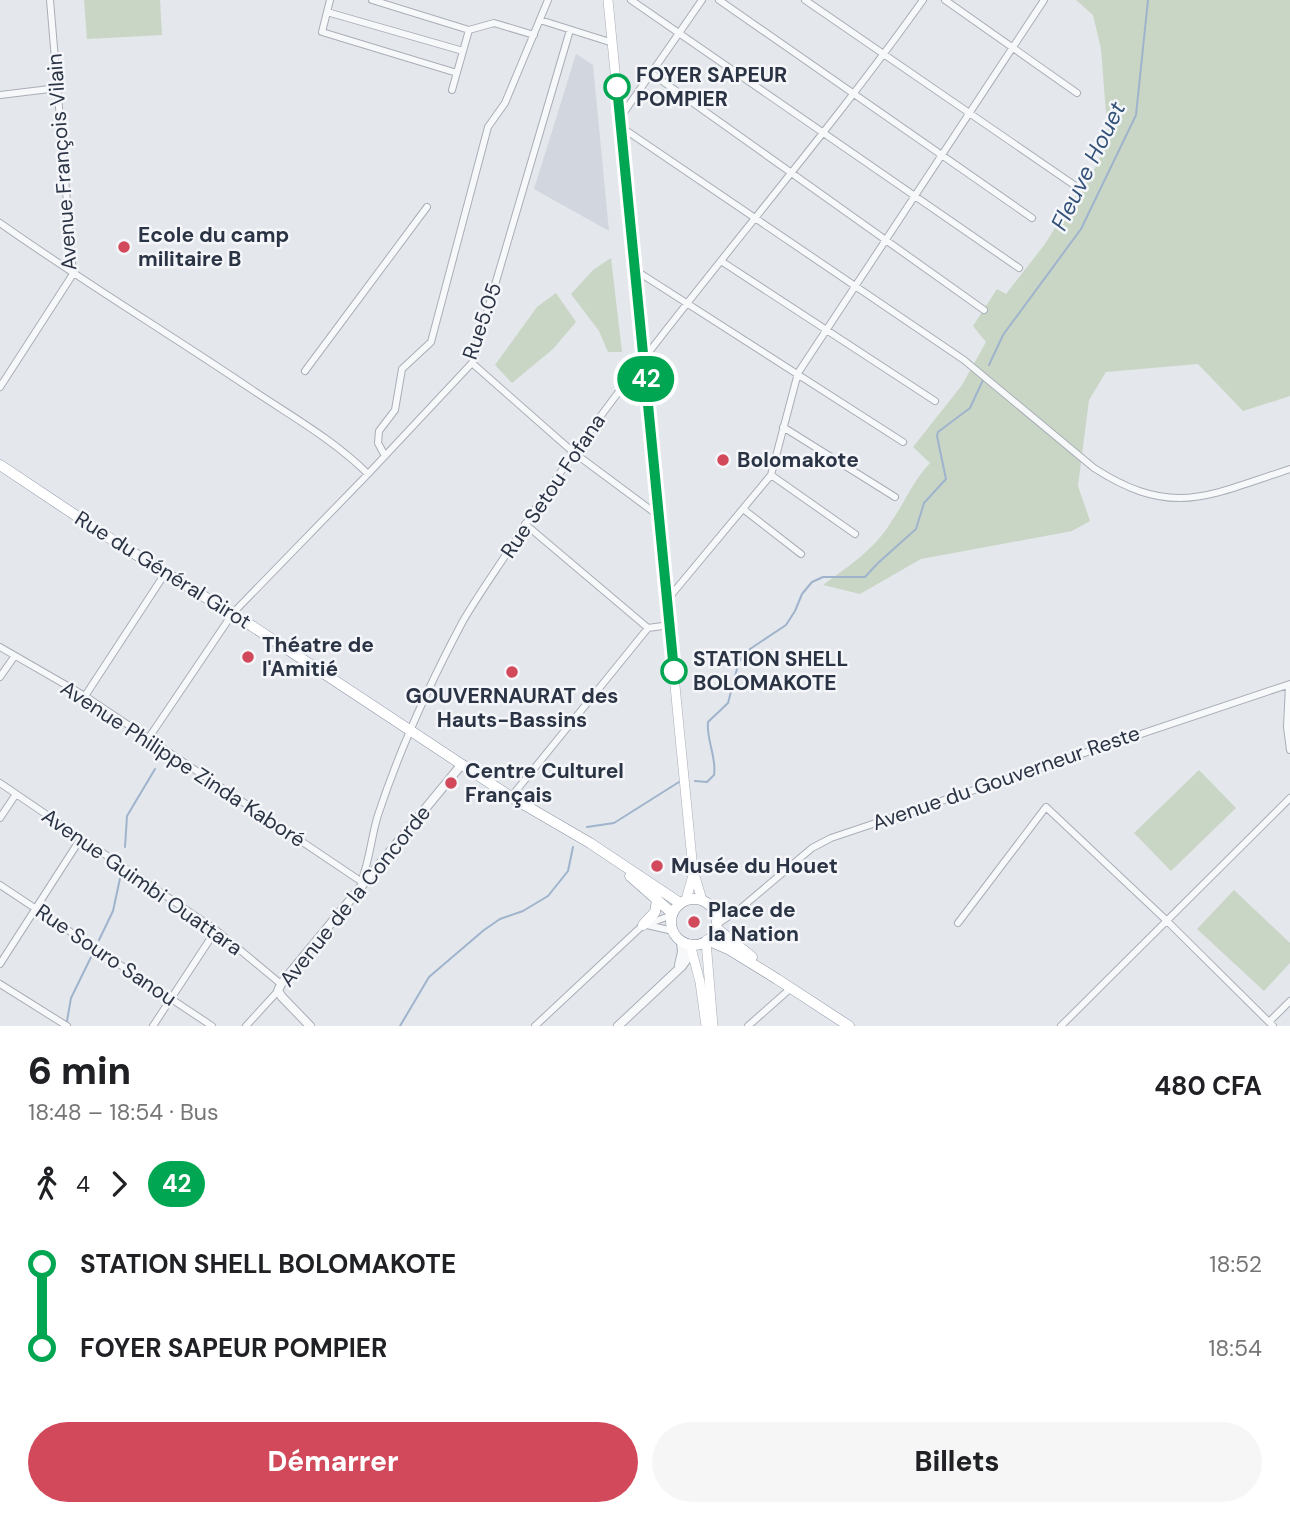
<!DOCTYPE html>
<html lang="fr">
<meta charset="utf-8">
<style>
body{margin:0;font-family:"DM Sans",sans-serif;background:#f6f6f6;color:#202124;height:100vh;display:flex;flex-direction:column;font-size:26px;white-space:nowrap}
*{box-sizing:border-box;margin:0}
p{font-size:23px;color:#757577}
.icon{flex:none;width:38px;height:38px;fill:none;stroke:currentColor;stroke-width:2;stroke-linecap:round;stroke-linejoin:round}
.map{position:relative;height:1026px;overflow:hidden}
.drawer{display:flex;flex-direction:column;background:#fff;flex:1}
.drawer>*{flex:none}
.badge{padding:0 14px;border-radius:23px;font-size:24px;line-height:46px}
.map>.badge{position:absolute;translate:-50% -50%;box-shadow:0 0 0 4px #fff}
.legs{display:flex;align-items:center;gap:10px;height:77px;padding:0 28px;font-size:23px}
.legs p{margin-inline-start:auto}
.overview{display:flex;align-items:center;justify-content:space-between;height:119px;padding:0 28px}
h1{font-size:38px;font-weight:800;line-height:52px}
.button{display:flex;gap:14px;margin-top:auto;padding:14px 28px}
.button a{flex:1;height:80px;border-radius:42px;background:#d1495b;color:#fff;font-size:28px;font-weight:800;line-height:80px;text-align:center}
.button a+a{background:#f6f6f6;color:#202124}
ul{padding:0 28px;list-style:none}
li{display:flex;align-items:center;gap:24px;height:84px;font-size:26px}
li i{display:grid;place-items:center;width:10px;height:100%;margin:0 9px;background:currentColor}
li i::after{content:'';width:18px;height:18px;margin:-9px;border:5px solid;border-radius:50%;background:#fff}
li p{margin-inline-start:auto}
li:first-child i{background:linear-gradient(#0000 50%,currentColor 0)}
li:last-child i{background:linear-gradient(currentColor 50%,#0000 0)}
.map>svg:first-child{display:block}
.built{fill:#d2d6de}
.green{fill:#c9d6c5}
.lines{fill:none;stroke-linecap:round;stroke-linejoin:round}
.stream{stroke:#9fb4cc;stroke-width:2}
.minor-casing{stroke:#a9aeb7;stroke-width:8}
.tertiary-casing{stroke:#a9aeb7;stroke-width:10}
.secondary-casing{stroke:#a9aeb7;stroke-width:10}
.trunk-casing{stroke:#8b94a3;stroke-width:11}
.minor{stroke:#f7f8fa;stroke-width:6}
.tertiary{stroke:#f7f8fa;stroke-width:8}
.secondary{stroke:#fff;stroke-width:9}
.trunk{stroke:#fff;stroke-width:10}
.line-1-casing{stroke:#fff;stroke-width:16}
.line-1{stroke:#00a651;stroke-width:10}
.stop-1-dot{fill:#fff;stroke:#00a651;stroke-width:3.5}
.poi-dot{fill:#d1495b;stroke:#f4f6f9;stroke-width:2.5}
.labels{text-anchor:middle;stroke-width:5;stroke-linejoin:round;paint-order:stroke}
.stop-label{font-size:21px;font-weight:bold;fill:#2b3445;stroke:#f4f6f9;text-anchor:start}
.street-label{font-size:21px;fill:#2b3445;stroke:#f4f6f9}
.poi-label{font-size:21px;font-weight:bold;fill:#2b3445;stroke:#f4f6f9;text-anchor:start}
.water-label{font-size:23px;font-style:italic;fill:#34527a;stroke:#f4f6f9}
</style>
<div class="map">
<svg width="1290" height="1026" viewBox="0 0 1290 1026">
<rect width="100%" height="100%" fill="#e4e7ec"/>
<path class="built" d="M576,54L593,65L609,231L534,189Z"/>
<path class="green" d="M84,0H160L162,35L87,39Z
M1076,0H1290V396L1243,411L1198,364L1106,372L1089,400L1078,486L1090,521L1072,531L921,559L860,594L823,585C848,567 875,549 891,522C905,502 913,481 930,463L913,447L962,385L986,342L973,326L997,289L1006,294L1045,244L1074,197L1095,168L1108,139L1101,49L1093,15Z
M611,258L622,352H608L599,331L571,294L593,270Z
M556,293L576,322L553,349L512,383L495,365L537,307Z
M1199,770L1236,808L1171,871L1134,833Z
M1234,890L1290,943V963L1264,991L1197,929Z"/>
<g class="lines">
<path class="stream" d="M989,365L1003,335L1081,229L1136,115L1148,0
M695,781L707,782L714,775C717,757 706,740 708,722L728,703L739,661L750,649L786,625L795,611L802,594L812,582L823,577H865L878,563L916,529L924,503L946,479L937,436L938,432L970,408L983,380
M587,827L614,823L679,782
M125,847L127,816L155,769
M99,940L113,911L122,869
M67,1021L71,998L94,951
M400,1026L429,977L484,930L500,919L523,911L548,896L568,871L573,847"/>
<defs>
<path id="minor" d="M330,0L322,32L457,73
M372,0L469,30L494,23L534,35
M631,0L1019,268
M719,0L1032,218
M805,0L1074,185
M945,0L1077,93
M327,12L463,51
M540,20L613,43
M651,73L984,310
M452,90L469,30
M0,95L58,88
M620,118L702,0
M621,127L964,360L1094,468C1173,519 1209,495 1290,469
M0,223C82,281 168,333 251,389C291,416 334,440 368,474
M721,261L935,401
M635,270L903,442
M472,363L573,452L659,516
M305,371L427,207
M0,387L73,274L50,0
M783,427L895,497
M385,456L378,443L379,431L395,410L402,369L431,342L488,127L505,103L548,0
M771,475L855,534
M743,509L801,554
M525,524L648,628
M667,600L771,475L798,373L1044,0
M0,647L85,696L362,882
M0,677L14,657
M1289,685L1287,727L1290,750
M85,696L166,572
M148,739L233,613L368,474L472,363L570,30
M0,783L216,930L281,984
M511,797L648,628L670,625
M0,818L16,794
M361,882C370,860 371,837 378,815C400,748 430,683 463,621C477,597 494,573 509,550C631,355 790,187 923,0
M0,885L212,1026
M709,905L728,912L736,910
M958,923L1046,807L1166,920L1273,1026
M647,925L673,931
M716,925L741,908L812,848L831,838L1290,684
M0,964L81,838
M0,984L67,1026
M1269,1022L1290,1001
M153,1026L216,930
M246,1026L278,991
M535,1026L642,926L672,915
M748,1026L791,988
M1061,1026L1290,798"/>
<path id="tertiary" d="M679,965L682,952L681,941
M310,1026L282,997L278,991L281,984L462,764
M618,1026L682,966L687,959L689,944"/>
<path id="secondary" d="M608,0L693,870L702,900
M686,900L693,875
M706,941L713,1026
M690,944L700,982L706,1026"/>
<path id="trunk" d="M0,465L114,541L252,626L511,797L590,843L680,903
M630,876L672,913
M671 922a23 23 0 1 1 46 0a23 23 0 1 1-46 0Z
M643,925L655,912L657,900
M716,928L752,957
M707,940L730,950L777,979L849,1026"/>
</defs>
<use href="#minor" class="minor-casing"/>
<use href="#tertiary" class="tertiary-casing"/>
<use href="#secondary" class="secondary-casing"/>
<use href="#trunk" class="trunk-casing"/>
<use href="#minor" class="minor"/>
<use href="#tertiary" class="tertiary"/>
<use href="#secondary" class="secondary"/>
<use href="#trunk" class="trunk"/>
</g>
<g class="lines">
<defs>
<path id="line-1" d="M617,87L674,671"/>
</defs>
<use href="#line-1" class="line-1-casing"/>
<use href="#line-1" class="line-1"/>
</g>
<g class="stop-1-dot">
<circle cx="617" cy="87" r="12"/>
<circle cx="674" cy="671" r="12"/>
</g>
<g class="poi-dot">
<circle cx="124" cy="247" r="7"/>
<circle cx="723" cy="460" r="7"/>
<circle cx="248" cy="657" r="7"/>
<circle cx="512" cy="672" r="7"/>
<circle cx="451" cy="783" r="7"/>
<circle cx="657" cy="866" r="7"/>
<circle cx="694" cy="922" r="7"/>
</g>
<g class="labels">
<g class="stop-label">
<text x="636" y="82">FOYER SAPEUR<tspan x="636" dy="24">POMPIER</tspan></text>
<text x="693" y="666">STATION SHELL<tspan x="693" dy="24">BOLOMAKOTE</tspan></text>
</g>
<g class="street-label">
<text transform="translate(62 162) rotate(-94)" y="7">Avenue François Vilain</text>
<text transform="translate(482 321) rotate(-71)" y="7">Rue5.05</text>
<text transform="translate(553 486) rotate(-56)" y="7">Rue Setou Fofana</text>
<text transform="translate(163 570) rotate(32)" y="7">Rue du Général Girot</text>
<text transform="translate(183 764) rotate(33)" y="7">Avenue Philippe Zinda Kaboré</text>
<text transform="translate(1006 778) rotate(-19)" y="7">Avenue du Gouverneur Reste</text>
<text transform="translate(142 882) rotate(35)" y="7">Avenue Guimbi Ouattara</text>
<text transform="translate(355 896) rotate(-51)" y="7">Avenue de la Concorde</text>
<text transform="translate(106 955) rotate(34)" y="7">Rue Souro Sanou</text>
</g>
<g class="poi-label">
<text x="138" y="242">Ecole du camp<tspan x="138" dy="24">militaire B</tspan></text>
<text x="737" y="467">Bolomakote</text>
<text x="262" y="652">Théatre de<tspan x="262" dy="24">l'Amitié</tspan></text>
<text x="512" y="703" text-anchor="middle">GOUVERNAURAT des<tspan x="512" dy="24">Hauts-Bassins</tspan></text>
<text x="465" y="778">Centre Culturel<tspan x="465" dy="24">Français</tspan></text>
<text x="671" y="873">Musée du Houet</text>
<text x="708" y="917">Place de<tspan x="708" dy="24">la Nation</tspan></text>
</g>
<g class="water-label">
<text transform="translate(1088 166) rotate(-64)" y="8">Fleuve Houet</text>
</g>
</g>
</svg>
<b class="badge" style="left:646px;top:379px;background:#00a651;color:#fff">42</b>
</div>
<section class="drawer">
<div class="overview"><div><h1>6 min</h1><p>18:48 – 18:54 · Bus</p></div><b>480 CFA</b></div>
<div class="legs"><svg class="icon" aria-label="walk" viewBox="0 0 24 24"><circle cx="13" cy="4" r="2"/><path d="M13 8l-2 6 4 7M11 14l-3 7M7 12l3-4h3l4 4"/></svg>4<svg class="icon" aria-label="forward" viewBox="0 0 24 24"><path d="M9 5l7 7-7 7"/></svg><b class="badge" style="background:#00a651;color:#fff">42</b></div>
<ul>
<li><i style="color:#00a651"></i><b>STATION SHELL BOLOMAKOTE</b><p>18:52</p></li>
<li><i style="color:#00a651"></i><b>FOYER SAPEUR POMPIER</b><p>18:54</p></li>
</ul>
<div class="button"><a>Démarrer</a><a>Billets</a></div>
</section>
